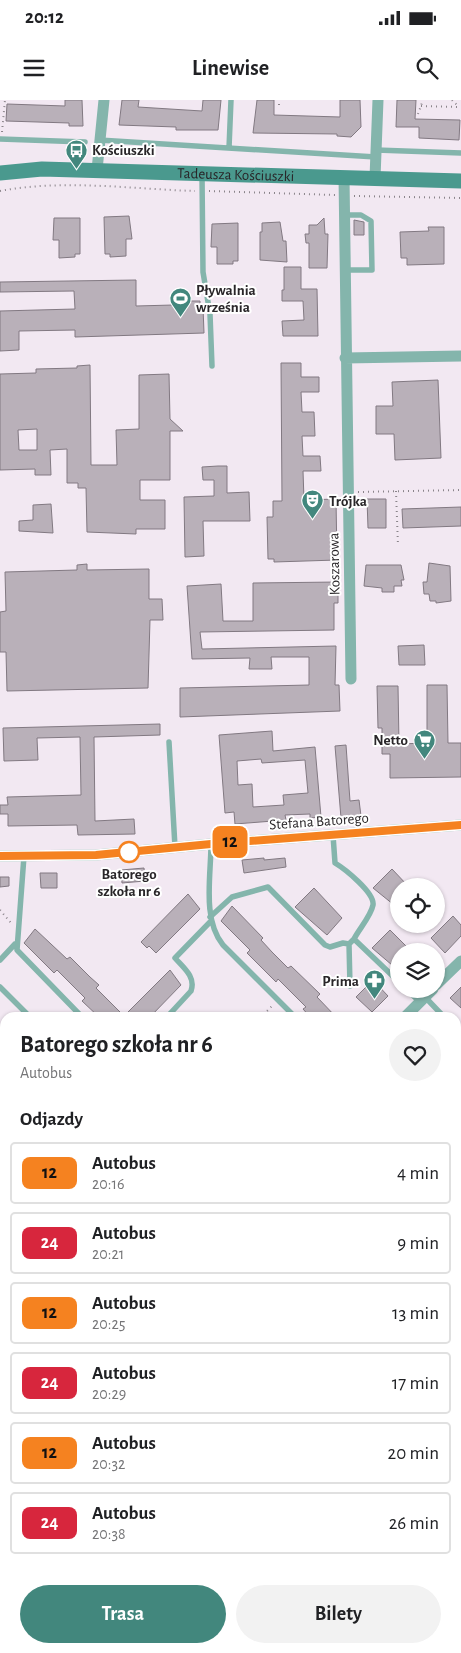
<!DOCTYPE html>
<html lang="pl">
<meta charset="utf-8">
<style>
body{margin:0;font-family:"Alegreya Sans",sans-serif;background:#f2f2f2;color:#202124;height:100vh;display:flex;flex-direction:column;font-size:19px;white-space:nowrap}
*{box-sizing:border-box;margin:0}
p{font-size:16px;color:#757577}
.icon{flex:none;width:28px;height:28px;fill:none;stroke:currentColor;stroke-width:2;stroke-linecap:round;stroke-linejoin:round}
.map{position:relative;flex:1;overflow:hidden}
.panel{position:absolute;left:0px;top:912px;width:461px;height:641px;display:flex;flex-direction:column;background:#fff;border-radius:15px 15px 0 0;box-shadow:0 1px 4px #0004}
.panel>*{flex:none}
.badge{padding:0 10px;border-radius:8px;font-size:18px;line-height:32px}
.fabs{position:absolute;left:390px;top:778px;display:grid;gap:10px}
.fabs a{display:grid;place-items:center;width:55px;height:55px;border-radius:50%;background:#fff;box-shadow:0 1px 4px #0004;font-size:25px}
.map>.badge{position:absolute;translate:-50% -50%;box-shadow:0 0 0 2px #fff}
h2{padding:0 20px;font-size:19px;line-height:45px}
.round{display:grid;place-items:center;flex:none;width:52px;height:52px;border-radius:26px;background:#f2f2f2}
.overview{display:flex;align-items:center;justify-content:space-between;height:85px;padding:0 20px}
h1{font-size:24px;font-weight:700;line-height:38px}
.button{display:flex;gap:10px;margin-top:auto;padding:10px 20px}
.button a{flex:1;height:58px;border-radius:30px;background:#42877d;color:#fff;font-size:20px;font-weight:700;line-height:58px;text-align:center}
.button a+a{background:#f2f2f2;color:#202124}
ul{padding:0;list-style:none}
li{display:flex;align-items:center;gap:15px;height:62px;margin:0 10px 8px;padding:0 10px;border:2px solid #e0e0e0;border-radius:5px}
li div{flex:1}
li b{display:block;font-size:19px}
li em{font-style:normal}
li .badge{min-width:55px;font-weight:700;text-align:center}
.status{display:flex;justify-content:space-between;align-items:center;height:35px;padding:0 25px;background:#fff;direction:ltr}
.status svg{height:14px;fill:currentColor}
header{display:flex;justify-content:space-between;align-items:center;height:65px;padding:0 20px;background:#fff;font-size:22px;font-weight:700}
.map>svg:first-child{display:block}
.built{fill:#eadaea}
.green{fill:#f6caf6}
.building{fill:#b9b0b9;stroke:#827982;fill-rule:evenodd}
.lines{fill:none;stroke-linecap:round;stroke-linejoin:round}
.path{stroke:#8a848a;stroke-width:2;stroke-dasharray:1 4;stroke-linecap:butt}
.lane{stroke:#84b5ac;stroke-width:5.5}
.street{stroke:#84b5ac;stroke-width:11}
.secondary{stroke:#4a998e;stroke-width:15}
.line-casing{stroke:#fff;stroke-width:11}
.line{stroke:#f58220;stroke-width:8}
.stop-dot{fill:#fff;stroke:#f58220;stroke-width:2.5}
.labels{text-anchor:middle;stroke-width:4;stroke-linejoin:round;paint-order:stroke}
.poi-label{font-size:15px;font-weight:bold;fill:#292629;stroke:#fff;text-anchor:start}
.street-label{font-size:15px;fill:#292629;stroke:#fff}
.stop-label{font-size:15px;font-weight:bold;fill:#292629;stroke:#fff}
</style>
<div class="status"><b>20:12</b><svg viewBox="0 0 49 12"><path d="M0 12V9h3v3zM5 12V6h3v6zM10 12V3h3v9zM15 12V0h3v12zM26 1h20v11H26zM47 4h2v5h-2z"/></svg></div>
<header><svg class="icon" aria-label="menu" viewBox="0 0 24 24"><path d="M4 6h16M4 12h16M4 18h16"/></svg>Linewise<svg class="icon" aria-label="search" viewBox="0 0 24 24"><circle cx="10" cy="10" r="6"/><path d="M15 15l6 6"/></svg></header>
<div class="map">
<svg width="461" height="1553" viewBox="0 0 461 1553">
<rect width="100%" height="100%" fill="#f2e8f2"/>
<path class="built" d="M210,1549H428L429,1553H211Z"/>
<path class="green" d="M461,1360V1553H444L443,1549H456V1365Z
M0,1546C8,1547 20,1553 30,1552C39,1551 48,1545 57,1553H0Z"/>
<path class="building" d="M65,0H82L83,26H69V23L6,21L7,4L65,6Z
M122,0H139L138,7L202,11L203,0H221L218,30H176V27L119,25Z
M257,0H274V15L340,17V0H360L361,27L351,37L337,36V34L253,33Z
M397,0H416L415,19L460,20L459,40L419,38V27H396Z
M129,116L132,139H126V156L110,157V154H105L104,117Z
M54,118H80V154H75V157L59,158V140H53Z
M324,118L325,134H328L327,168H309V143H306L305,134H309V125H317Z
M354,120L364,122V135H354Z
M280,122L283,141H286L287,162L260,160V132H262V123Z
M238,123V161H233V164H217V147H211L212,124Z
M428,127H444V164L407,165V158H401L400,132L429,131Z
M284,167H301V189H317L318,236H283L282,221L304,220L303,201H282V190H284Z
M136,180V206L173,205V202H182L186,206L191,201H200V207H203L204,233L75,237V230L19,231V250L0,251V211L75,209L74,191L0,192V182Z
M281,263H301V277H319V292H301L302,312H314L315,336H302L303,356H320L321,371H303L304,400L336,399L337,460L274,462V459H268L267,417H273V401H282Z
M90,265L91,365H117L116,330L139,329V275L169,274L170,319L183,331H170V380H140V400H165V429H136V434L87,432L86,388H78V383H67V349L50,350L51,375H35V369L0,370V274L36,273V269L77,268V266ZM37,329V350H19L18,330Z
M438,280L441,358L395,360L394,334H376V306H393L392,282Z
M218,366H227V393L249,392L250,421H203L204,456L185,457L184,397L214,396V380H203L202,367Z
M367,399H386V428H368Z
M51,404L53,433L19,431V421L33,420V405Z
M461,407V426L403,428L402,409Z
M429,463L450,466L451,501L436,503V501H430L429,494H424L423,482H427Z
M87,464V470L149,469V499H162L163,520H150L148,588L7,591L6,552H0V512L6,511L5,472L77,470V465Z
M366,465H401L404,480H401L402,486H394V492H382V488L364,486Z
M338,482V503H334V530L200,532L202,549L336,546L335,585H339L340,611L180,617V588L309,585V557H271L272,569H249L250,558L192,559L187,486L221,484L223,521H253V483Z
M424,545L425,565H399L398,546Z
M427,585H447L448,643H461V677L390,678V654H382V628H378L377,586H398L399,644L427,643Z
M160,624V635L94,637L95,721L134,719L135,734L78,735L77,725L8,726V714H0V705H8L7,697L81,695L80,637L37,638L38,660L4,661L3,628Z
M272,631L273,651L315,647L321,717L310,718V714L285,715L286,720L235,724L234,712L225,713L219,635ZM261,659L262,663L305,660L308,693L283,695L284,705L253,707L252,684L238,685L237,661Z
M346,645L350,701L359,700L361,716L341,718L335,646Z
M264,758V760L285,758L286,767L244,773L242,760Z
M144,768L145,781L122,783L121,770Z
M392,769L408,786H399V809L373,788Z
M40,773H57V788H41Z
M0,777H9V786L0,787Z
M314,788L342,818L327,835L295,807Z
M188,794L200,809L156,853L149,846L147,848L141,842Z
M232,806L263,838L261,840L272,852L288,868L291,866L320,894L317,897L337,918H311L303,909L306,907L278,879L276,882L247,853L250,850L221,821Z
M453,816L461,825V836L445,853L431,838Z
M35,829L67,859L70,857L90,877L99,885L96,888L124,916L170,870L181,885L149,918H100L82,901L85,898L57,870L54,873L24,843Z
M390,830L411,851H399V871L372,848Z
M373,880L388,896L372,912L356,897Z
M461,887V908L450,898Z"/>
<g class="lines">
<path class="path" d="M452,0L459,7
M279,5V0
M421,6L460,7
M418,14L423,0
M2,32L5,0
M0,91C63,79 131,89 195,91
M209,91L335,95
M354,96L461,98
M396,391L398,446
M358,392L461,390
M0,810L11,823
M260,918L273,905
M0,1000L4,1004L5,1002
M456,1051L461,1046
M456,1068L461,1073
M0,1085L5,1090
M456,1259L461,1254
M0,1290L5,1293
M0,1320L5,1315
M0,1419L5,1416
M0,1434L5,1438
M0,1455L5,1450
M456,1462L461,1457
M50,1553V1549"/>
<path class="lane" d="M0,39L85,42
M99,40L376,57
M229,48L231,0
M376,50L461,53
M202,75L203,172L210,214L212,266
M344,115H361L371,121L372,170H345
M169,642L175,747
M333,735L335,763C345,769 375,793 373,805C371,816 359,829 354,839
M211,744C211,776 202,819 223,845L296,918
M24,756L17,850L83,918
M210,817L232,797L268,787L325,845L330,847L343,843L349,844
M0,860L15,844
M350,886L349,844L354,839L399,882
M0,887L31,918
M406,889L420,902
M425,897L445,918
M166,918L191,891C196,877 184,868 175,858L211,821
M456,928L461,933
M456,994L461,989
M456,1128L461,1125
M0,1527L5,1532
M0,1539L5,1540
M201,1549L202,1553"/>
<path class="street" d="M97,70L104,0
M344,77L351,579
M375,78L378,0
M345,258L461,256
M0,756L96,755L211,744L461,725
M436,885L461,861
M404,918L433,889
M0,1159L5,1161
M0,1392L5,1387
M0,1481L5,1486
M69,1549L73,1553
M438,1549L439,1553"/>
<g class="secondary">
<path id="s1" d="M0,73L42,69L461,81"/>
<path d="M456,1241L461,1236"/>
<path d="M147,1553L151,1549"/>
</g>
</g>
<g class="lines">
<defs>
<path id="line" d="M0,756L96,755L211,744L461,725"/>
</defs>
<use href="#line" class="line-casing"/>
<use href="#line" class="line"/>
</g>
<defs>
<symbol id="bus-pin" viewBox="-11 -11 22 30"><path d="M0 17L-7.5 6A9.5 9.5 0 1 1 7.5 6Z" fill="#42877d" stroke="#fff"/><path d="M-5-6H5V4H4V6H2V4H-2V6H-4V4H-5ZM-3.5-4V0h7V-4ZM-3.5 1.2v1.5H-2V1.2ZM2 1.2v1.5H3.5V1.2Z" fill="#fff"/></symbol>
<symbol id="stadium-pin" viewBox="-11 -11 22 30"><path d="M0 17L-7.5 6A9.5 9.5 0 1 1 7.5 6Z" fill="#42877d" stroke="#fff"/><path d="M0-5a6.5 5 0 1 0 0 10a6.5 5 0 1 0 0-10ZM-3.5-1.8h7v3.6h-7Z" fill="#fff"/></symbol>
<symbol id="theatre-pin" viewBox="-11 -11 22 30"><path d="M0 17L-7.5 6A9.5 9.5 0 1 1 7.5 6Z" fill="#42877d" stroke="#fff"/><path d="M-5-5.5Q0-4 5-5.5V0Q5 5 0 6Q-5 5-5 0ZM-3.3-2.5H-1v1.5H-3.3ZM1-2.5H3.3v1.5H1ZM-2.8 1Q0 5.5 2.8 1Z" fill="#fff"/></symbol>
<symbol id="supermarket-pin" viewBox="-11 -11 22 30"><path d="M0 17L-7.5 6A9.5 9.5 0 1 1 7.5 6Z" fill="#42877d" stroke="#fff"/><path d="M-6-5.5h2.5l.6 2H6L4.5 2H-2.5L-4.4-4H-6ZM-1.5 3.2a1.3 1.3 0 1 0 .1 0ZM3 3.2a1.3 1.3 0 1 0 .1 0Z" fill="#fff"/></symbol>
<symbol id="pharmacy-pin" viewBox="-11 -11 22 30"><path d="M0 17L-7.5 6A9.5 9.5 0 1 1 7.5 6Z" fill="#42877d" stroke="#fff"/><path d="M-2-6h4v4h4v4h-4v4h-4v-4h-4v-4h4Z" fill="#fff"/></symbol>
</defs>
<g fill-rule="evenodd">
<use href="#bus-pin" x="64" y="38" width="25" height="34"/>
<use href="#stadium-pin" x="168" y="186" width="25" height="34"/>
<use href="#theatre-pin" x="300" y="388" width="25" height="34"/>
<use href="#supermarket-pin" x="412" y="628" width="25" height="34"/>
<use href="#pharmacy-pin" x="362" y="868" width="25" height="34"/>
</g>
<circle class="stop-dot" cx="129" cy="752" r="10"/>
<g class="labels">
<g class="poi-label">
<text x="92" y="55">Kościuszki</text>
<text x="196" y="195">Pływalnia<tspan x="196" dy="17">września</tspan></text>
<text x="329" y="406">Trójka</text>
<text x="408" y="645" text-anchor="end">Netto</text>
<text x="359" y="886" text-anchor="end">Prima</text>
</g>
<g class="street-label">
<text dy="5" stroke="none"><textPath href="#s1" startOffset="236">Tadeusza Kościuszki</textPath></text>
<text transform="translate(334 464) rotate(-91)" y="5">Koszarowa</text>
<text transform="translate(319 721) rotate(-4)" y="5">Stefana Batorego</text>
</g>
<g class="stop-label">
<text x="129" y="779">Batorego<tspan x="129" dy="17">szkoła nr 6</tspan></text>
</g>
</g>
</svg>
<div class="fabs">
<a><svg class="icon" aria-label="locate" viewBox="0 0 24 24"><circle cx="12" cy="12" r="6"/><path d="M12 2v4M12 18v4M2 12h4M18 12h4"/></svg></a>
<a><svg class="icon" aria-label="layers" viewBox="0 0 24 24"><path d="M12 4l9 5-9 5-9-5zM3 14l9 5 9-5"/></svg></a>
</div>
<b class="badge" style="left:230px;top:742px;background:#f58220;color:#111">12</b>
<section class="panel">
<div class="overview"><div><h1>Batorego szkoła nr 6</h1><p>Autobus</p></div><a class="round"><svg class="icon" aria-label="heart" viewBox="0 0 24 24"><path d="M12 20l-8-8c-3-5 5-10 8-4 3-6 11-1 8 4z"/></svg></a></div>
<h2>Odjazdy</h2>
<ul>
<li><span class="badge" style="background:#f58220;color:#111">12</span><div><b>Autobus</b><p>20:16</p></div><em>4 min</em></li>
<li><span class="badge" style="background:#d7263d;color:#fff">24</span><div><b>Autobus</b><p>20:21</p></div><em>9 min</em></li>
<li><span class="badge" style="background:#f58220;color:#111">12</span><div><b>Autobus</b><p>20:25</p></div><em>13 min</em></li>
<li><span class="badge" style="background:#d7263d;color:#fff">24</span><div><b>Autobus</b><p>20:29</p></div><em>17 min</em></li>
<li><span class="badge" style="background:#f58220;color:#111">12</span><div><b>Autobus</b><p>20:32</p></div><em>20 min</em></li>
<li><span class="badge" style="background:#d7263d;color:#fff">24</span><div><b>Autobus</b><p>20:38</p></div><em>26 min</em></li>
</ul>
<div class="button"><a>Trasa</a><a>Bilety</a></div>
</section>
</div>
